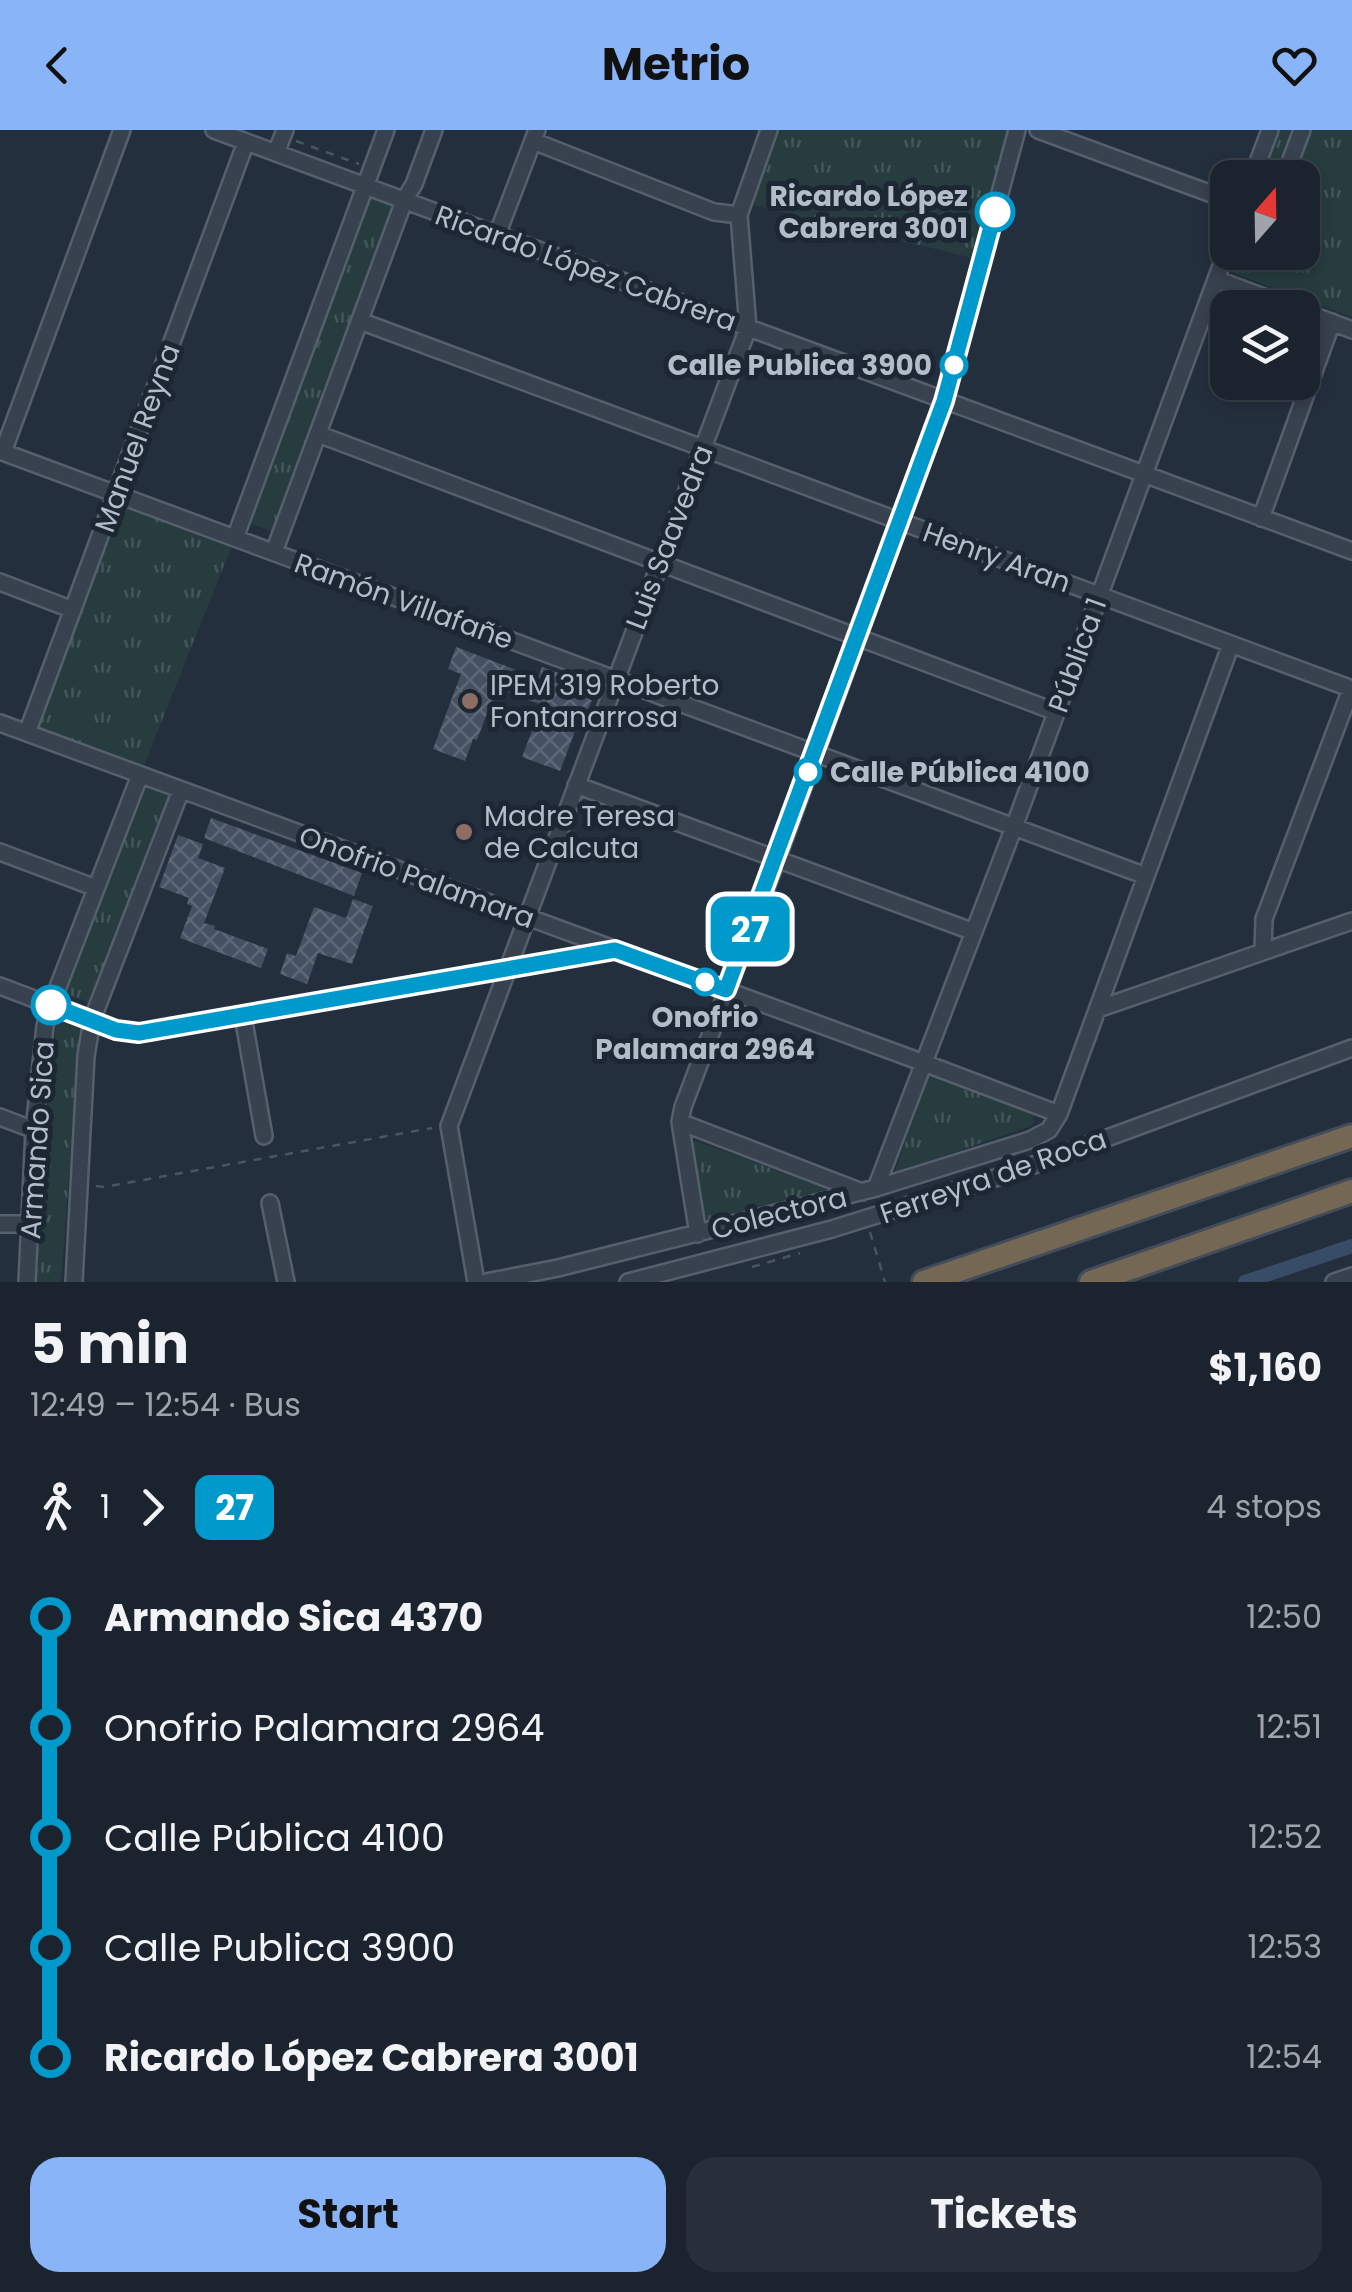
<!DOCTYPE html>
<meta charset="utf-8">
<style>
body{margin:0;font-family:Poppins,sans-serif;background:#282f3a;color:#f1f3f6;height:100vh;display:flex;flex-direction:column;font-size:38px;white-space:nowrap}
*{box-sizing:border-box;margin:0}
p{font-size:32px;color:#a0a4aa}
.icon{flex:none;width:55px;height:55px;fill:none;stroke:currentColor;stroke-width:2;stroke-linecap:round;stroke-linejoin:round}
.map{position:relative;height:1152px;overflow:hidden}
.details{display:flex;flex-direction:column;background:#1b232e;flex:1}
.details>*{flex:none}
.badge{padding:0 20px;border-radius:15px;font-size:35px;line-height:65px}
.needle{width:65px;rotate:20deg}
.tools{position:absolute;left:1210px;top:30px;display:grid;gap:20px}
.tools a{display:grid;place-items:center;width:110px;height:110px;border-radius:20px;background:#1b232e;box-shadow:0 5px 15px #0003,0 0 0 2px #39404a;font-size:50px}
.map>.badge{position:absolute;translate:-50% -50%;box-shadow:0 0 0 5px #fff}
.legs{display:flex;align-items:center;gap:15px;height:110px;padding:0 30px;font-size:32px}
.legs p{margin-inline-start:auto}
.summary{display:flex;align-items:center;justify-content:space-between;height:170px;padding:0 30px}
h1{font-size:55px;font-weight:700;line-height:75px}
.button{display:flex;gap:20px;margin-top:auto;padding:20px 30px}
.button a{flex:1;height:115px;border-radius:30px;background:#8ab4f8;color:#111;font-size:40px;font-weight:700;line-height:115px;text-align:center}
.button a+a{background:#282f3a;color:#f1f3f6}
ul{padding:0 30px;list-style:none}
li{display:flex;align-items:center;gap:35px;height:110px;font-size:38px}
li i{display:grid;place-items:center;width:15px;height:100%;margin:0 12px;background:currentColor}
li i::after{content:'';width:25px;height:25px;margin:-12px;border:8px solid;border-radius:50%;background:#1b232e}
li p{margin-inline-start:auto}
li:first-child i{background:linear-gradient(#0000 50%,currentColor 0)}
li:last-child i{background:linear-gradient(currentColor 50%,#0000 0)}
header{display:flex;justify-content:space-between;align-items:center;height:130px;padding:0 30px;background:#8ab4f8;color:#111;font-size:45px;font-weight:700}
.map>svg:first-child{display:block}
.grass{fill:url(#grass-tufts)}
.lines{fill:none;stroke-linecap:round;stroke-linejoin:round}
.canal{stroke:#394c67;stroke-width:14}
.building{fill:url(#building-cross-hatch)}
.minor-casing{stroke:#565f6c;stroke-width:20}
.highway-casing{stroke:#434c59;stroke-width:28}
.path{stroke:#44595c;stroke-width:2.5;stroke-dasharray:8 8;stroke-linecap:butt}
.minor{stroke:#38414e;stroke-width:15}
.highway{stroke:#746855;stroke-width:22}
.line-1-casing{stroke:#fff;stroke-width:22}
.line-1{stroke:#0099cb;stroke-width:15}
.stop-1-dot{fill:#fff;stroke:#0099cb;stroke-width:5}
.education-dot{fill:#8d6e63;stroke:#1d2633;stroke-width:4}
.labels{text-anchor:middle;stroke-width:10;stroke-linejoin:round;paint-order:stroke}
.stop-label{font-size:28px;font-weight:bold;fill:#b4bcc9;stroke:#1d2633;text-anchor:end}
.street-label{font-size:28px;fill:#b4bcc9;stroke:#1d2633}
.poi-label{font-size:28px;fill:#b4bcc9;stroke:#1d2633;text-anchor:start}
</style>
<header><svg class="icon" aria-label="back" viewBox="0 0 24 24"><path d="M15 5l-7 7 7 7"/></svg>Metrio<svg class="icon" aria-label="heart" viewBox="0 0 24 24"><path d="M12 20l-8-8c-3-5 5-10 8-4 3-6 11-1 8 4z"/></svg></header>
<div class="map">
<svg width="1352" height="1152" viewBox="0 0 1352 1152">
<defs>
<pattern id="grass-tufts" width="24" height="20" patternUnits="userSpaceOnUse" patternTransform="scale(2.5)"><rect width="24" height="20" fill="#263c3f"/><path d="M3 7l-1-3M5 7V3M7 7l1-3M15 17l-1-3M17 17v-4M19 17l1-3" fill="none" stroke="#435659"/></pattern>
<pattern id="building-cross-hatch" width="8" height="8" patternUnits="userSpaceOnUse" patternTransform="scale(2.5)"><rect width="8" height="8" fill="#455162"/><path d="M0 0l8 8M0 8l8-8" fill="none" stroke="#5d6877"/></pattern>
</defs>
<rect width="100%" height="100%" fill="#242f3e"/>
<path class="grass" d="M777,0H1008L973,128L749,74Z
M1279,0H1352V187L1226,140L1233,123L1302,122V48L1261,47Z
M367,67L394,77L276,403L249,393Z
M116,364L235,408L140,645L27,603Z
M149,653L174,662L90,874L63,862L100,767Z
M57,886L80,896L61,1152H37L42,1044Z
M931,946L1033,983L1034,992L1031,996L895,1042L928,948Z
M696,1011L834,1061L708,1090L705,1087L689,1019L691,1013Z"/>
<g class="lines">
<path class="canal" d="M1245,1152L1352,1116"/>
</g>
<path class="building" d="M456,517L538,548L542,537L597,557L584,590L580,588L560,641L522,627L542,575L499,559L494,571L492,570L477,610L473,609L465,631L433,619L461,544L448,539Z
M211,688L362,743L354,766L204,708Z
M178,705L203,714L198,728L225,738L204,793L215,796L214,799L268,819L261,838L180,808L192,776L187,774L189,768L159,757Z
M353,769L373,776L352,834L318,823L307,854L280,844L287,823L296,826L314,777L346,788Z"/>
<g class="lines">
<defs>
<path id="minor" d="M214,0L1352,421
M1038,0L1228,70
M533,11L714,82L739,85
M276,23L285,0
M1252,48L1270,0
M1284,48L1302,0
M497,105L537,0
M1216,149L1293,178
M1302,181L1352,200
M360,191L1352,559
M318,304L1056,582
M0,321L1146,746
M3,322L122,0
M1261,388L1332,192
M235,408L386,0
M274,422L404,71L414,54L434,0
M0,452L73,480
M0,593L924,933L1059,984
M27,603L246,12
M576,655L974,802
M0,722L96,758
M1263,820L1264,789L1351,559
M0,856L116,900L139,903L611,821
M1098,879L1352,791
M243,886L264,1006
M0,987L34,1000
M680,992L862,1062
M876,1058L1014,697L1228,117
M270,1073L286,1152
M0,1094H30
M698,1104L680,992L683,977L777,729L944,271L1017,0
M27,1152L34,1000L45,896L51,875L140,645
M74,1152L86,926L92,890L181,660
M476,1152L449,996L748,198L739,85L769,0
M486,1152L558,1138L876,1058L1030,1010L1049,1000L1059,984L1231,514
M628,1152L832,1099L1017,1041L1352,918
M1334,1152L1352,1146"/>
<path id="highway" d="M924,1152L1352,1006
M1091,1152L1352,1061"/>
</defs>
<use href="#minor" class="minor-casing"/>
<use href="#highway" class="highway-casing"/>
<path class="path" d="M296,11L359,34
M96,1056L104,1057L432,998
M870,1102L885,1152
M752,1137L800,1123"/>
<use href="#minor" class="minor"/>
<use href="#highway" class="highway"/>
</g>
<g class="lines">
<defs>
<path id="line-1" d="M51,875L116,900L139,903L615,820L726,860L944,271L995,82"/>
</defs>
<use href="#line-1" class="line-1-casing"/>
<use href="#line-1" class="line-1"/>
</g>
<g class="stop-1-dot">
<circle cx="995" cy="82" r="18"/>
<circle cx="954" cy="235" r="12"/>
<circle cx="808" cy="642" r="12"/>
<circle cx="705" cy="852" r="12"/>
<circle cx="51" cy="875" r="18"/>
</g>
<g class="education-dot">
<circle cx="470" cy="571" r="10"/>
<circle cx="464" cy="702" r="10"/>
</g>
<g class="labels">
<g class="stop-label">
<text x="968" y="76">Ricardo López<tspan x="968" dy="32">Cabrera 3001</tspan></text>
<text x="932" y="245">Calle Publica 3900</text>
<text x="830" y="652" text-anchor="start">Calle Pública 4100</text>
<text x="705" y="897" text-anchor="middle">Onofrio<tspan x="705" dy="32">Palamara 2964</tspan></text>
</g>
<g class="street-label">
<text transform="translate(586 138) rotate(20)" y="10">Ricardo López Cabrera</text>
<text transform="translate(137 308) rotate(-70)" y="10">Manuel Reyna</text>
<text transform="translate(669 407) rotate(-69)" y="10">Luis Saavedra</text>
<text transform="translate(997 427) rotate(20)" y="10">Henry Aran</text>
<text transform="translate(404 471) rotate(20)" y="10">Ramón Villafañe</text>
<text transform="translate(1077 525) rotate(-70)" y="10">Pública 1</text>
<text transform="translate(417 747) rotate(20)" y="10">Onofrio Palamara</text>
<text transform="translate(37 1010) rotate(-86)" y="10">Armando Sica</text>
<text transform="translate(993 1046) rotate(-19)" y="10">Ferreyra de Roca</text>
<text transform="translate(779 1083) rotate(-14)" y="10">Colectora</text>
</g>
<g class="poi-label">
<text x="490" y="565">IPEM 319 Roberto<tspan x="490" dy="32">Fontanarrosa</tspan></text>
<text x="484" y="696">Madre Teresa<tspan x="484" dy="32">de Calcuta</tspan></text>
</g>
</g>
</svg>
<div class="tools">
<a><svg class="needle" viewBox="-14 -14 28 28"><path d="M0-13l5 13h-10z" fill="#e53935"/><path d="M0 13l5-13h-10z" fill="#a0a4aa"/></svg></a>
<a><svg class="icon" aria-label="layers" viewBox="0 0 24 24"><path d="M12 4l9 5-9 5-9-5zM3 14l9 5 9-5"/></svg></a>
</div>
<b class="badge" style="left:750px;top:799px;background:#0099cb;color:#fff">27</b>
</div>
<section class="details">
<div class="summary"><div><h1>5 min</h1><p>12:49 – 12:54 · Bus</p></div><b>$1,160</b></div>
<div class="legs"><svg class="icon" aria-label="walk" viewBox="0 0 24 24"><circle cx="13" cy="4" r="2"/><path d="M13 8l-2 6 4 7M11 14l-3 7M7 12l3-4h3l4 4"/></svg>1<svg class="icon" aria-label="forward" viewBox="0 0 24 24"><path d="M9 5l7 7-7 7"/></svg><b class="badge" style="background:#0099cb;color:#fff">27</b><p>4 stops</p></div>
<ul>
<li><i style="color:#0099cb"></i><b>Armando Sica 4370</b><p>12:50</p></li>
<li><i style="color:#0099cb"></i><span>Onofrio Palamara 2964</span><p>12:51</p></li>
<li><i style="color:#0099cb"></i><span>Calle Pública 4100</span><p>12:52</p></li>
<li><i style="color:#0099cb"></i><span>Calle Publica 3900</span><p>12:53</p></li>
<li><i style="color:#0099cb"></i><b>Ricardo López Cabrera 3001</b><p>12:54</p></li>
</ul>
<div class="button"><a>Start</a><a>Tickets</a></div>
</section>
